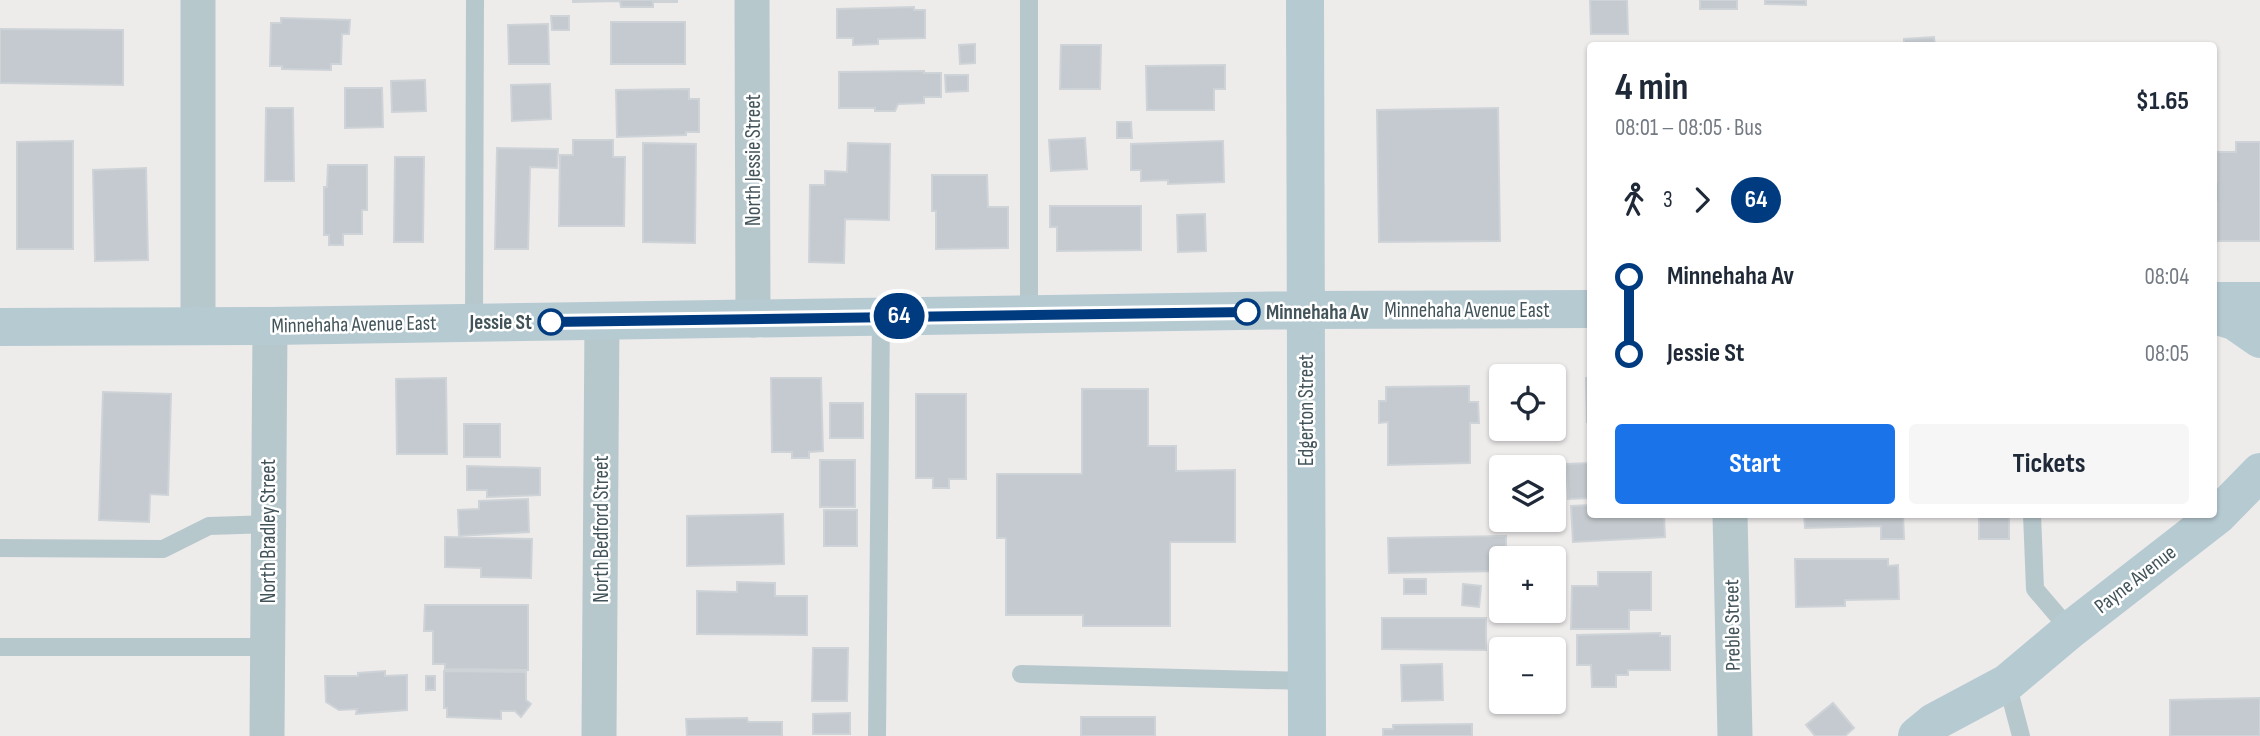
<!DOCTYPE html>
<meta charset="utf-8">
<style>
body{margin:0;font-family:"Sofia Sans Condensed",sans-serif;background:#f6f6f7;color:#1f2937;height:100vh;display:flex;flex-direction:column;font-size:26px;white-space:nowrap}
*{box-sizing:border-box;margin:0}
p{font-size:23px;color:#747a83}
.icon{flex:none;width:38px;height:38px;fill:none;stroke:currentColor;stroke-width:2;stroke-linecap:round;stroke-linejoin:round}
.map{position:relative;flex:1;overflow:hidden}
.drawer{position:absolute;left:1587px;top:42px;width:630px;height:476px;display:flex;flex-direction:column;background:#fff;border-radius:7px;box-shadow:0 2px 5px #0004}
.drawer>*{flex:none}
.badge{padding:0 14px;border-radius:23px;font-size:24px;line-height:46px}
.tools{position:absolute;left:1489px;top:364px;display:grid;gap:14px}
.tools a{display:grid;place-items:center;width:77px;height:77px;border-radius:7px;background:#fff;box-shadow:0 2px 5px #0004;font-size:35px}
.map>.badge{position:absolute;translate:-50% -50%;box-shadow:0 0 0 4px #fff}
.legs{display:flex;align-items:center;gap:10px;height:77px;padding:0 28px;font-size:23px}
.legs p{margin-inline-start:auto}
.headline{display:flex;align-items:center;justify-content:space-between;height:119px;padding:0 28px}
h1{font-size:38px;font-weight:700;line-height:52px}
.action{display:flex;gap:14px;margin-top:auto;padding:14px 28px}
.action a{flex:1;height:80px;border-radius:7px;background:#1a73e8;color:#fff;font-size:28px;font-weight:700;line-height:80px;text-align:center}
.action a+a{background:#f6f6f7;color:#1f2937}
ul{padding:0 28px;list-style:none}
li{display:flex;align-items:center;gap:24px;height:77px;font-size:26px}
li i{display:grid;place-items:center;width:10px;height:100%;margin:0 9px;background:currentColor}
li i::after{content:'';width:18px;height:18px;margin:-9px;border:5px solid;border-radius:50%;background:#fff}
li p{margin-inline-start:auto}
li:first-child i{background:linear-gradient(#0000 50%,currentColor 0)}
li:last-child i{background:linear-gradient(currentColor 50%,#0000 0)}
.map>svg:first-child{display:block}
.building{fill:#c4cacf;stroke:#ced3d8;stroke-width:2}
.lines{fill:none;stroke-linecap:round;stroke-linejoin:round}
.lane{stroke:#b7c8cd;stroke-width:18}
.street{stroke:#b7c8cd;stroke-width:35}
.secondary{stroke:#b6cad2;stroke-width:38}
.line-1-casing{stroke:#fff;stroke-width:16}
.line-1{stroke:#003b80;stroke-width:10}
.stop-1-dot{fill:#fff;stroke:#003b80;stroke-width:3.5}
.labels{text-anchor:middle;stroke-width:5;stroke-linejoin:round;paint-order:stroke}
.street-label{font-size:21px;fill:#42545a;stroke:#fff}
.stop-label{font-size:21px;font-weight:bold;fill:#42545a;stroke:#fff;text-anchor:start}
</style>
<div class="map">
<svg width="2260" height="736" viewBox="0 0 2260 736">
<rect width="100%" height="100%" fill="#eeebeb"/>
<path class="building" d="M573,0H677V2H653V7H621L620,1L573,2Z
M1590,0H1627L1628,34H1591Z
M1700,0H1737V9H1700Z
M1765,0H1806V5L1765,4Z
M914,7V10H925V38L878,39V44L853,45V38H837V9Z
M551,16H569V30H552Z
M281,18L350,20L349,34H342L341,64H331V70L282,69V66H270L271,23H281Z
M611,22H685V64H611Z
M548,24L549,64H509L508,25Z
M0,29L123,30V85L0,83Z
M1934,37L1935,46H1904V39Z
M975,44V63L960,64L959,45Z
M1061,45H1101L1100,89H1060Z
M1225,65V89H1214V110H1147L1146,66Z
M924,71V73H941V97H924V103L898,104L895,111H875V108H839V72Z
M945,75H968V91L946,92Z
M425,80L426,111L392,112L391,81Z
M550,84L551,119L512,121L511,85Z
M345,88H382L383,127L345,128Z
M689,89V99H699V132H686V135L617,137L616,90Z
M266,108H293L294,181H265Z
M1498,108L1500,241L1379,242L1377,110Z
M1117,122H1131L1132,138H1117Z
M1085,138L1087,169L1051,171L1049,140Z
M573,140H613V157H625L624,226H559L560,155H573Z
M73,141V249H17V142Z
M1223,141L1224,182L1168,184V180L1141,181V170H1131V144Z
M2236,142H2260V241H2217V203L2214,198V186L2217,181V152H2236Z
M643,143L696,144L695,243L643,242Z
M848,143L890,144L889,220L845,219L844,263L809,262L810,185H825V171L847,172Z
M497,148L558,149L557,168L530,167L528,249H495Z
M395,157H424L423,242H394Z
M328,165H367V210H362V234H343V245H329V235H324V187H327Z
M146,168L148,260L95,261L93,170Z
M932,175H987L988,207H1008V248L936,249V211H932Z
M1050,206H1141V250L1057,251V227H1050Z
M1205,214L1206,251L1178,252L1177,215Z
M1591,377V422H1587L1586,378Z
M446,378L447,454H397L396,379Z
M771,378H821L823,451L809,452V458H792V452H772Z
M1469,386V402H1478L1479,423H1470V463L1388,465V422L1379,423V401H1386V387Z
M1554,388H1563L1562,431L1526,430L1554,429Z
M1082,389H1148V446H1176V471L1235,470V542H1170V626H1083V615H1006V538H997V474H1082Z
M103,392L171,394L168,495L150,494L149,522L99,520Z
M916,394H966V479H949V488H933V478H916Z
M830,403H863V438H830Z
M464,424H500V457H464Z
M820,460H855V507H820Z
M1591,463V498L1568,499L1566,464Z
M467,466L540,468V495L487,497V490H467Z
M1559,477V496H1554V478Z
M528,499L529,532L459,536L458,510L479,509V501Z
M1591,505V514H1664L1665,537L1573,542L1571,506Z
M824,510H857V546H824Z
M783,514L784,564L687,566V516Z
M1804,514H1903L1904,539H1881V526L1805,528Z
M1979,514H2009V539H1979Z
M1506,536V558H1502V571L1389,573L1388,538Z
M445,537L532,539L531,578L481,577V568L445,567Z
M1795,559H1888V566L1898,565L1899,599L1845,600V606L1796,607Z
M1598,572H1651V610H1629V629H1571L1572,586H1598Z
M1404,579H1426V594H1404Z
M737,582L775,583V596H807V635L697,634V591L737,592Z
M1463,584L1481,586L1479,607L1462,605Z
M425,605H528V670L445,669V664H433V631H424Z
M1382,618H1486V650L1382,649Z
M1660,633V636H1670V670H1628V675H1616V687H1592L1591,665H1577V635Z
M813,648H848L847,701H812Z
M1442,664L1443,700L1402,701L1401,665Z
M385,671V676L407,675V710L356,714L357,709L339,710L326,702L325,676H358V673Z
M444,671L526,672V700L531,704L521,717L515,711H501V719L447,717V708H444Z
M426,676H435V690H426Z
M2260,698V736H2170V700Z
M1833,703L1854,728L1845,736H1815L1806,725Z
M850,713V734H813V714Z
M1081,717H1155V736H1081Z
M747,718L748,722H782V736H687L686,719Z
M1472,724V736H1383V729H1393V725Z"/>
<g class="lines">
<path class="lane" d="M1029,315V0
M474,323L475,0
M2032,514L2035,589L2070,630
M0,548L163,549L209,526L268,524
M0,647H267
M1021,674L1307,681
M2007,683L2021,736
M877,736L881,316"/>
<path class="street" d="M752,0L753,320
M198,324V0
M1730,514L1735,736
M267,736L270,326
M599,736L602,321"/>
<path class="secondary" d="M1305,0L1307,736
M2214,301H2260
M2214,315L2234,321L2260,339
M0,327L270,326L1305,310L1591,309
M1917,736L1934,722L2007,683L2070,630L2218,515L2260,472"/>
</g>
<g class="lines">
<defs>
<path id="line-1" d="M551,322L1247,312"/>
</defs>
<use href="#line-1" class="line-1-casing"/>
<use href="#line-1" class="line-1"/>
</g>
<g class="stop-1-dot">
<circle cx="1247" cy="312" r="12"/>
<circle cx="551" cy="322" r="12"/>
</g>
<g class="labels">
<g class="street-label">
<text transform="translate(753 160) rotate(-90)" y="7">North Jessie Street</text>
<text x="1467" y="317">Minnehaha Avenue East</text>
<text transform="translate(354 324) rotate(-1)" y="7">Minnehaha Avenue East</text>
<text transform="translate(1306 410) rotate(-90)" y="7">Edgerton Street</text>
<text transform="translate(601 529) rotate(-90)" y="7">North Bedford Street</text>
<text transform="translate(268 531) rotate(-90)" y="7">North Bradley Street</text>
<text transform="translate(2135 579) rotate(-38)" y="7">Payne Avenue</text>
<text transform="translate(1732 625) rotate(-91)" y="7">Preble Street</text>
</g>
<g class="stop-label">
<text x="1266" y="319">Minnehaha Av</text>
<text x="532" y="329" text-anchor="end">Jessie St</text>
</g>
</g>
</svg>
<div class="tools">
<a><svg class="icon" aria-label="locate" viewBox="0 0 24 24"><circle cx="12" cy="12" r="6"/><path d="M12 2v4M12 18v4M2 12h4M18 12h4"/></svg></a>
<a><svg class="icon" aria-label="layers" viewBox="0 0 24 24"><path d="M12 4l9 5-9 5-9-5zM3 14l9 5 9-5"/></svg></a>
<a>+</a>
<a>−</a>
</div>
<b class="badge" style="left:899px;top:316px;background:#003b80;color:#fff">64</b>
<section class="drawer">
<div class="headline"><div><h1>4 min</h1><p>08:01 – 08:05 · Bus</p></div><b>$1.65</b></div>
<div class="legs"><svg class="icon" aria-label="walk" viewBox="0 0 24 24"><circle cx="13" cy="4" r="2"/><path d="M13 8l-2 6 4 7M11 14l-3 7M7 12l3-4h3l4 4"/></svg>3<svg class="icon" aria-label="forward" viewBox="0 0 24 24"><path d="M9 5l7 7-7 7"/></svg><b class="badge" style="background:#003b80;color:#fff">64</b></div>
<ul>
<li><i style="color:#003b80"></i><b>Minnehaha Av</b><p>08:04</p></li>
<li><i style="color:#003b80"></i><b>Jessie St</b><p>08:05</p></li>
</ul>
<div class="action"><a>Start</a><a>Tickets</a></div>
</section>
</div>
